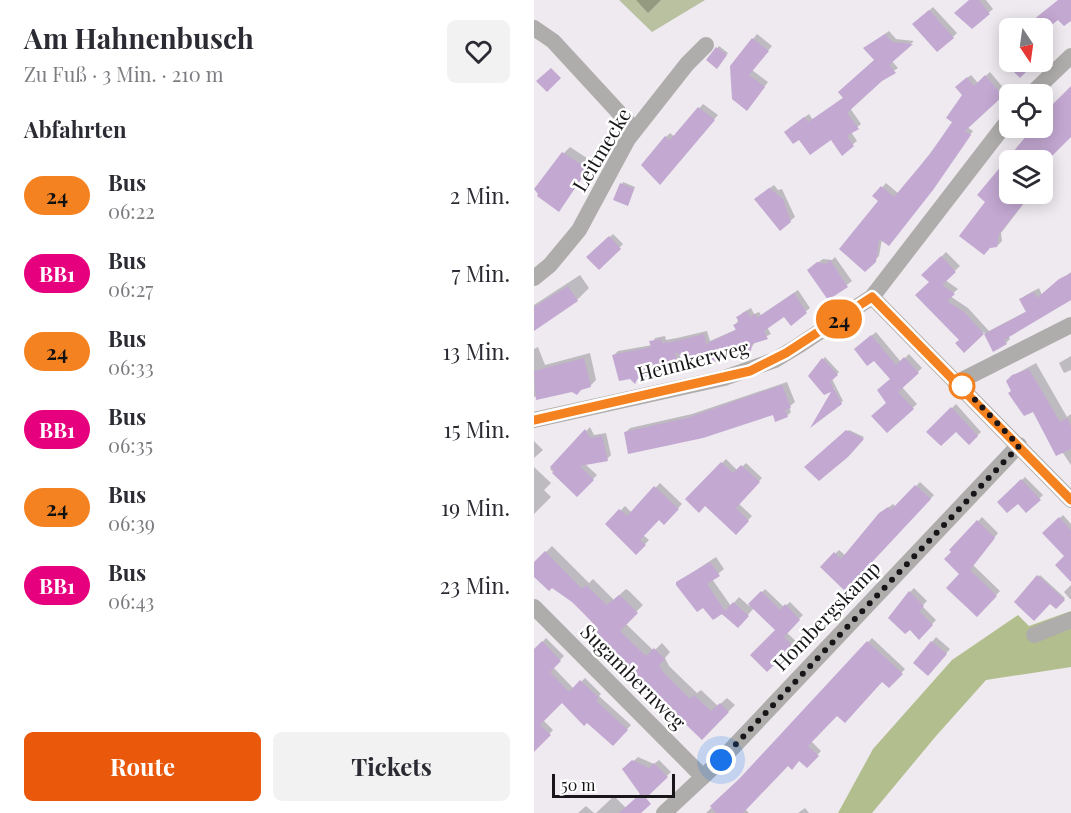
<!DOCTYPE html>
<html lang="de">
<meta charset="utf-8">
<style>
body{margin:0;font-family:"Playfair Display",serif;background:#f2f2f3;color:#2b2b33;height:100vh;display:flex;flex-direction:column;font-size:22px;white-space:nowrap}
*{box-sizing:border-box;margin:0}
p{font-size:20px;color:#7c7c81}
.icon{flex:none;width:33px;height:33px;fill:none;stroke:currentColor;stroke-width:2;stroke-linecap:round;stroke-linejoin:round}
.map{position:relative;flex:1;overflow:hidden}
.drawer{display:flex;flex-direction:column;background:#fff;width:534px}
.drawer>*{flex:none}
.badge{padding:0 12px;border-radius:20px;font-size:21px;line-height:39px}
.needle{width:39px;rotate:167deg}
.fabs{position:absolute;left:465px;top:18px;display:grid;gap:12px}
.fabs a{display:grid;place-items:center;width:54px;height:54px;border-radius:9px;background:#fff;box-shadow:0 3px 15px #0003;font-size:30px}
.scale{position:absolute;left:18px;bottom:15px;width:123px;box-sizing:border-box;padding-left:6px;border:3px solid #181619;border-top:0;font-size:16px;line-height:21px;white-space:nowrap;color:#181619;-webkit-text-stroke:4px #fff;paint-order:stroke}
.you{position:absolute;width:30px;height:30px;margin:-15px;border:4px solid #fff;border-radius:50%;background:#1a73e8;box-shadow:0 0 0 9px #1a73e833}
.map>.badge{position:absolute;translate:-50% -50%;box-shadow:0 0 0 3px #fff}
h2{padding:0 24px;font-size:22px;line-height:54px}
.round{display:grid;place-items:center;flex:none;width:63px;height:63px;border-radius:9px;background:#f2f2f3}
.summary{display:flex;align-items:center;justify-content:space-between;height:102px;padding:0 24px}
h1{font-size:28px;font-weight:700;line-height:45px}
.cta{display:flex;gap:12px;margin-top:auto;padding:12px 24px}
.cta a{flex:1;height:69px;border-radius:9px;background:#ea580c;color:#fff;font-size:24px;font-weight:700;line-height:69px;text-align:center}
.cta a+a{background:#f2f2f3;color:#2b2b33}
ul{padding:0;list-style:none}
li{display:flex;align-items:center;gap:18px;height:78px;padding:0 24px}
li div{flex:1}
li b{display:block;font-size:22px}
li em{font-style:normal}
li .badge{min-width:66px;font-weight:700;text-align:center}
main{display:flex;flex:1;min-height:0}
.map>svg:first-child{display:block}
.green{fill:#b9c1a1}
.forest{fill:#b3be8e}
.shadow{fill:#0003}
.building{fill:#c3a8d2}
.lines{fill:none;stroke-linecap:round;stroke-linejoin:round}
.street{stroke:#afadab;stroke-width:16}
.line-casing{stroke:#fff;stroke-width:14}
.line{stroke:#f58220;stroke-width:9}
.walk{stroke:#181619;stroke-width:6;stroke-dasharray:0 10.8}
.stop-dot{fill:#fff;stroke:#f58220;stroke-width:3}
.labels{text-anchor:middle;stroke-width:5;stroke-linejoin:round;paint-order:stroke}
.street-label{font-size:20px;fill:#181619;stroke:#fff}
</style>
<main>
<section class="drawer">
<div class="summary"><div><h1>Am Hahnenbusch</h1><p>Zu Fuß · 3 Min. · 210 m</p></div><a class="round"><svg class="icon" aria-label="heart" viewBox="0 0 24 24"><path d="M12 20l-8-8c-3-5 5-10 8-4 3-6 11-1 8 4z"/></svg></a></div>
<h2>Abfahrten</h2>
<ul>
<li><span class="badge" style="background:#f58220;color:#111">24</span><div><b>Bus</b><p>06:22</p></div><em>2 Min.</em></li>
<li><span class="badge" style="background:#e6007e;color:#fff">BB1</span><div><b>Bus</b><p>06:27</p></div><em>7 Min.</em></li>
<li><span class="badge" style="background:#f58220;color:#111">24</span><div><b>Bus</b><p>06:33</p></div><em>13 Min.</em></li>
<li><span class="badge" style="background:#e6007e;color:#fff">BB1</span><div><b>Bus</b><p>06:35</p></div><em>15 Min.</em></li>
<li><span class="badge" style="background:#f58220;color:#111">24</span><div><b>Bus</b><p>06:39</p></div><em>19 Min.</em></li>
<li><span class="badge" style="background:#e6007e;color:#fff">BB1</span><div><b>Bus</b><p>06:43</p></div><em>23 Min.</em></li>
</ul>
<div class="cta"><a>Route</a><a>Tickets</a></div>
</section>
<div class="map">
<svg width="537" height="813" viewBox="0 0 537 813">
<rect width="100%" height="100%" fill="#eeeaf0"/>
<path class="green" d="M85,0H171L118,32Z"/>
<path class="forest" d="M537,611V667L452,680L402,736L338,813H304L339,749L418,660L484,615L495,626Z"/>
<path class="shadow" d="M102,0H127L114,13Z
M435,0H452L459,9L438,27Z
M399,7L423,33L419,37L384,20Z
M355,31L362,39L380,41L357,60L364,68L347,80L316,108L327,124L317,132L323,141L319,144L308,154L297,138L256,128L275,114L279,120L310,97L341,60L335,45Z
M223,34L238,46L218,70L234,82L217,105L197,66Z
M185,46L194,53L182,67L174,60Z
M456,72L472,91L433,127L439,131L358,240L348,239L345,256L331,270L347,201L341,196L352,183L365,194L420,122L430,95L427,83L437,75L444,83Z
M537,88V135L503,160H476V194H497L467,233L468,241L463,246L453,202L445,195L499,128H508Z
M169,104L184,115L145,158L132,137L136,133L141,137Z
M36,147L59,162L25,210L30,153Z
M89,182L101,187L94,205L81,199Z
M240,185L244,190L248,189L261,217L256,221L226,195Z
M79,234L89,244L65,268L55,257Z
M412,252L426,266L411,280L424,289L416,296L434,308L455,331L493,311L487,299L492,295L505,288L508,295L537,272V300L474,335L476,339L472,343L459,350L450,332L431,351L397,281L389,275Z
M301,257L318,281L295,298L279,266L289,259L298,260Z
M46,275L55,288L43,300L0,329V305Z
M264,290L276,308L257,323L251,315L233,327L237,334L221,342L216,350L208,346L186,352L183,359L145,353L148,364L144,368L106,376L101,382L80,355L84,351L118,345L121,338L131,336L132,340L143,338L173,331L176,341L203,329L201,326L208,313L217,308L220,314L225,312L227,315Z
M342,332L367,362L375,354L388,368L368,387L383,404L353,431V403L358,379L326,345Z
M4,347L11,365L56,353L62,380L56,386L0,397V349Z
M537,356V370L530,373L525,363Z
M291,357L305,372L298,379L309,401L281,422L301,388L290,393L276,376Z
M502,363L533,417L537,414V465L500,410L478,390L480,375Z
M253,382L261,402L255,407L257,412L253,416L240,413L92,432L96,428L158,414Z
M422,404L447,432L435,443L422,430L394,432Z
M56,427L60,435L72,433L77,455L73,459L51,464L63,475L43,495L16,469Z
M315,430L330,437L313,456L272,467Z
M0,441L9,450L0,458Z
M192,459L204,471L212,463L228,478L204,503L218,516L202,533L172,504L153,499Z
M0,467L17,483L10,490L17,497L0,514Z
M491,477L509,495L492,511L484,502H465Z
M386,482L400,495L311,589L288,567L305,550L312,556L351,510L359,504L362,507Z
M126,483L148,504L130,523L125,518L109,535L115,540L102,553L73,524L91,506L98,513Z
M529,515L537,524V580L532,556L510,533Z
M448,517L464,533L439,565L466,591L443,615L418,550Z
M18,546L55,583L59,579L80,600L92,589L95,591L109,605L91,623L120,651L128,643L136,652L131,658L135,666L163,693L167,690L184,706L193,698L201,705L168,738L83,650L39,601L0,573V564Z
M182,557L190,569L178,579L197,606L205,597L215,606L231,589L250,607L256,602L269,615L252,632L266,645L252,660L243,630L220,608L204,626L144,582Z
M506,575L531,598L522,607L516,602L482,601Z
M537,585V599H536L530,592Z
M380,588L393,601L388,606L402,620L385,638L376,592Z
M402,637L416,649L398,670L381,663Z
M12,638L30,656L19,667L40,689L51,678L67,694L65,696L97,725L79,744L28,701L9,720L19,730L5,745L0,740V651Z
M338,638L371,669L355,686L348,680L303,714L277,741L287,751L273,766L266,759L254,764L211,809L215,813H172L208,778Z
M104,757L120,764L125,760L137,772L111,796L90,770Z
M80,796L96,812L94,813H62Z
M52,806L60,813H44Z
M271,808L275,813H264Z"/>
<path class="building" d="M435,0H445L456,14L438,29L420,13Z
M524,0H537V21L530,26L524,20L509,32L499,20Z
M395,10L420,38L403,52L378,24Z
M351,34L358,42L379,44L355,65L362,73L348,81L313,113L325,129L313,136L320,146L308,156L297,140L276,155L265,140L259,144L250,132L270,117L274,122L309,98L304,92L340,60L329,48Z
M218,38L235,51L215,75L231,87L213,111L198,99L196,66Z
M182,47L193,55L183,69L172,60Z
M470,62H502L486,78Z
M17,68L27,78L13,92L2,81Z
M451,75L469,96L431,131L437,135L399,190L355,246L345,239L342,262L331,272L305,249L344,201L338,196L347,186L360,197L396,154L418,122L412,118L428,95L421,87L433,77L440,86Z
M537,86V137L511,163L508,160H476V194H486L493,199L465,234L463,247L456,248L450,255L425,236L451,202L443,195L499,128H508V115Z
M164,107L181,120L126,185L107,165L131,136L136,140Z
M28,152L54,169L25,212L3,196L4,194L0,189Z
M86,183L100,189L94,206L79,200Z
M235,188L249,199L257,222L246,231L220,199Z
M75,236L87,249L65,270L52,257Z
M407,256L422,272L408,285L421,294L413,301L430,312L450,334L492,312L485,299L500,292L503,298L525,279L537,273V300L470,340L473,344L459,352L450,334L430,353L421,343L425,340L381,295L395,282L387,275Z
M296,260L314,287L294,300L273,270L283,262L292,264Z
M34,286L44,301L0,331V307Z
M260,293L273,313L257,326L250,317L230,331L234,339L218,344L217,351L208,348L182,355L184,361L165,366L141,352L145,370L104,378L101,384L96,379L85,381L78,355L117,347L115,341L127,339L128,343L138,342L170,334L172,344L202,330L199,325L205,322L202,317L213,311L216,317L221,314L223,318Z
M337,335L362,365L370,357L385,373L364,392L380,409L353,433L337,416L352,403L343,390L356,379L340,361L333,366L320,349Z
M50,358L57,387L47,390L43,395L38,392L2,400L0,371Z
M288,358L304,375L296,382L308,404L276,428L297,392L290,395L274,376Z
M495,369L526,422L533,418L537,426V449L522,456L499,412L490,416L474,393L477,391L472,381L478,375Z
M248,385L257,408L251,410L254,417L241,422L239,415L169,438L94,454L90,432L153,418Z
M417,407L444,436L435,445L422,432L407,446L392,432Z
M51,429L56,438L68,436L74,461L46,466L60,480L43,497L18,473L20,471L16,467Z
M312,430L330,439L314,457L285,481L270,467Z
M187,462L199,473L207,465L226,482L202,508L215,521L202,535L171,506L165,513L151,499Z
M487,479L507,500L492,513L484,504L473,513L463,502Z
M381,485L397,499L311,591L286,567L300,552L307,559L345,513L354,507L357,510Z
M120,486L145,509L130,525L125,520L106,540L112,545L102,555L71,524L85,509L93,516Z
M525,517L537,530V582L521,565L530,556L508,533Z
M443,520L461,538L436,570L463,596L443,617L412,588L425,574L410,559L417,552L415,550Z
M11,551L48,589L52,585L73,605L85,595L89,598L104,613L86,631L112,656L120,648L131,659L125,665L129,672L156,699L160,695L177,711L186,703L195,712L168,740L92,667L84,675L70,660L81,651L56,626L59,623L38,602L18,588L15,591L0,577V562Z
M176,562L186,576L173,584L191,611L199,602L215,616L204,628L188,614L179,620L169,608L163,612L142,585V582Z
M503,575L531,600L522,609L516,604L500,621L480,602Z
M227,591L246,610L251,604L266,620L250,637L263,650L252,662L248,657L233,672L216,655L241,630L214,604Z
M375,591L390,606L385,611L399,625L385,640L376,630L371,634L354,618Z
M8,641L27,661L16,672L35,692L46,680L65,698L62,701L94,730L79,746L53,723L50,726L28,703L6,725L17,735L0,752V649Z
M333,641L369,674L355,688L348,682L311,723L303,716L274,746L285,756L273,768L265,761L258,770L254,766L209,813H182L176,806L205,779Z
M397,641L413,654L394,676L379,663Z
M98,760L115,768L120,763L134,777L112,798L117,804L107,813H85L106,794L88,769Z"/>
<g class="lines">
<path class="street" d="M0,28L19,41L101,130
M497,94L537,56
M0,278L16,265L45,230L94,139L153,64L172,45
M338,297L537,500
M424,382L537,325
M0,420L190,378L241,360L264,346L338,297L476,118
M0,607L169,777
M500,635L537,620
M130,813L187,760L485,445"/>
</g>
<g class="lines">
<defs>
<path id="line" d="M0,420L216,371L252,353L338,297L537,500"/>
</defs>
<use href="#line" class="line-casing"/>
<use href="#line" class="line"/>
<path class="walk" d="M187,760L485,446L428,386"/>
</g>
<circle class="stop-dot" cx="428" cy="386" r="12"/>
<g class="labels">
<g class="street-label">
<text transform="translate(68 150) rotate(-59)" y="7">Leitmecke</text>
<text transform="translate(159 361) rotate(-14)" y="7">Heimkerweg</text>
<text transform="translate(293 616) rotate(-46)" y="7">Hombergskamp</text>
<text transform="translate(99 677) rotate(45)" y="7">Sugambernweg</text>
</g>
</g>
</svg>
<div class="fabs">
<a><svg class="needle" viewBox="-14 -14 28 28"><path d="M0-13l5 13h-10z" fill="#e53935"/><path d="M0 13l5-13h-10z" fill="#7c7c81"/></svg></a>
<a><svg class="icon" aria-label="locate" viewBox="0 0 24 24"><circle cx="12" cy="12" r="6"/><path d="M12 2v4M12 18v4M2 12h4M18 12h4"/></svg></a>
<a><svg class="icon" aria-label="layers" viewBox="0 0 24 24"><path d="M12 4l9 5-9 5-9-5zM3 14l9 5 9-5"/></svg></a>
</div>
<div class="scale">50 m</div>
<div class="you" style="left:187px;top:760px"></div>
<b class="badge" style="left:305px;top:319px;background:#f58220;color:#111">24</b>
</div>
</main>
